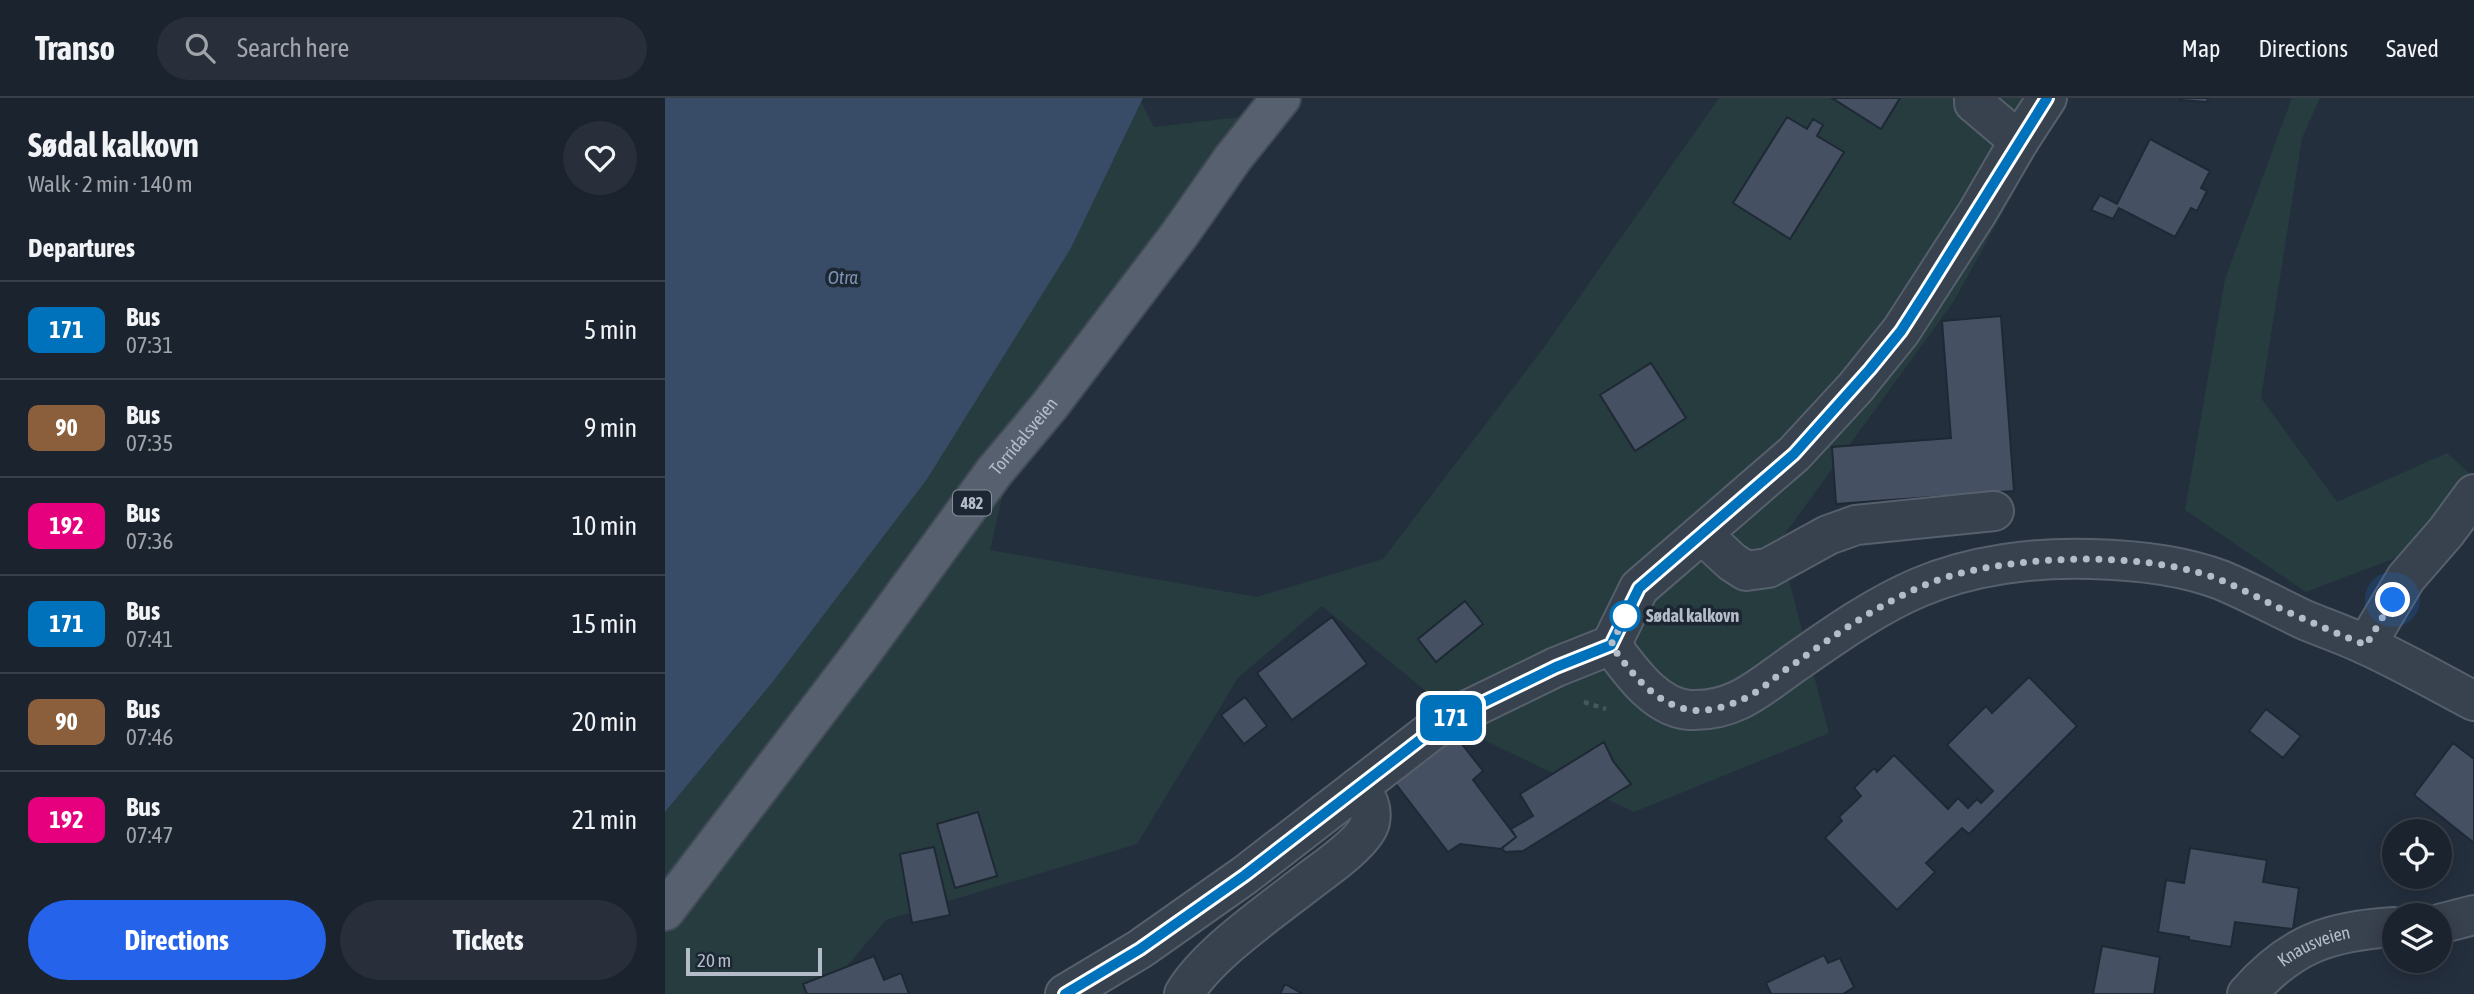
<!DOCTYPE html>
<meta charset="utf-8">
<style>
body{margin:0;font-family:"Asap Condensed",sans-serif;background:#282f3a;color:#f1f3f6;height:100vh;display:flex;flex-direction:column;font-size:26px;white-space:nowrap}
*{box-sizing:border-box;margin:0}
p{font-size:23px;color:#a0a4aa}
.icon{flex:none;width:38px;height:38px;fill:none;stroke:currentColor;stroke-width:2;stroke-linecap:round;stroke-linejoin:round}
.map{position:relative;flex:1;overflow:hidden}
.side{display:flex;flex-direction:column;background:#1b232e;width:665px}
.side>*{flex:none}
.badge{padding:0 14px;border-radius:10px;font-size:24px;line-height:46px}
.controls{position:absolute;left:1717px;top:721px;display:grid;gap:14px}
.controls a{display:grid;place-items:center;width:70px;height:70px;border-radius:50%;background:#1b232e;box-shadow:0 4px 18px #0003,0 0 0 2px #39404a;font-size:35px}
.scale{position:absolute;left:21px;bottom:18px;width:136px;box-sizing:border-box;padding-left:7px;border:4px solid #b4bcc9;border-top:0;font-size:19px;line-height:24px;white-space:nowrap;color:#b4bcc9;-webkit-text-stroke:5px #1d2633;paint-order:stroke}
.you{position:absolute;width:35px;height:35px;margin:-18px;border:5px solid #fff;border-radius:50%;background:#1a73e8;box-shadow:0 0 0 10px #1a73e833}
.map>.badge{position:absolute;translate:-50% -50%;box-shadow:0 0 0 4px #fff}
h2{padding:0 28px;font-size:26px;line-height:63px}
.round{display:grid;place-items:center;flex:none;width:74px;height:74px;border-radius:37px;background:#282f3a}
.summary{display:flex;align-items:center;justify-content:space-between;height:119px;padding:0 28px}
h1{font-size:33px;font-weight:700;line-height:52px}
.button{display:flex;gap:14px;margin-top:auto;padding:14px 28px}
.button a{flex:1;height:80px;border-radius:42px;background:#2563eb;color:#fff;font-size:28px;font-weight:700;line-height:80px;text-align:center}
.button a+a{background:#282f3a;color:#f1f3f6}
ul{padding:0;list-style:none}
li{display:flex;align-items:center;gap:21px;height:98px;padding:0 28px;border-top:2px solid #39404a}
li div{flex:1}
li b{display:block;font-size:26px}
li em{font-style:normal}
li .badge{min-width:77px;font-weight:700;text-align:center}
header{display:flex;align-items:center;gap:42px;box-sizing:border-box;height:98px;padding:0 35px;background:#1b232e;border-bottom:2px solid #39404a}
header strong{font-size:33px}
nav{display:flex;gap:38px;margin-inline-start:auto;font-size:24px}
.search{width:490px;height:63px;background:#282f3a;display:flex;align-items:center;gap:18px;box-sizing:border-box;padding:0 24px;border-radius:38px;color:#a0a4aa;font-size:26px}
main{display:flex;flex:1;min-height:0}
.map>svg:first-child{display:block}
.green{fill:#263c3f}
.water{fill:#394c67}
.building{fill:#455162;stroke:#1f2835;stroke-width:2}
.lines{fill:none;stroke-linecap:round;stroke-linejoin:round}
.minor-casing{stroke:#565f6c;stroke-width:42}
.major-casing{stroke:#414a57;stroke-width:42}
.path{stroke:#44595c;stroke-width:4.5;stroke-dasharray:5 5;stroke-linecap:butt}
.minor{stroke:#38414e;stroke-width:38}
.major{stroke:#56606e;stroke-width:38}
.line-casing{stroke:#fff;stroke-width:16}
.line{stroke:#0072bc;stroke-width:10}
.walk{stroke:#b4bcc9;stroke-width:7;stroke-dasharray:0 12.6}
.stop-dot{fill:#fff;stroke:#0072bc;stroke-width:3.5}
.labels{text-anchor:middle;stroke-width:7;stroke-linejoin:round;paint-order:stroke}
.shield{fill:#1d2633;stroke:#878f9c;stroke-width:2}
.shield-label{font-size:16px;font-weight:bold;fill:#b4bcc9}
.street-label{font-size:18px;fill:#b4bcc9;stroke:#1d2633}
.stop-label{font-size:18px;font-weight:bold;fill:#b4bcc9;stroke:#1d2633;text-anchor:start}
.water-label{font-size:19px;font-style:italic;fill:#7c92b1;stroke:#1d2633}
</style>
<header>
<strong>Transo</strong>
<div class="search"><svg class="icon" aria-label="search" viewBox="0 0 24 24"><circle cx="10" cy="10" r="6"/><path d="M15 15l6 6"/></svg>Search here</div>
<nav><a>Map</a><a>Directions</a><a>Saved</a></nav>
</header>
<main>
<section class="side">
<div class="summary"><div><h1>Sødal kalkovn</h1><p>Walk · 2 min · 140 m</p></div><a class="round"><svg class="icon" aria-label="heart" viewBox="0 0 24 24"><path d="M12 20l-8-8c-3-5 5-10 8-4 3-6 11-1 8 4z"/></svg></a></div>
<h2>Departures</h2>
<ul>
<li><span class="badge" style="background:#0072bc;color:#fff">171</span><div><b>Bus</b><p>07:31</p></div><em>5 min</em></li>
<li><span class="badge" style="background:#8b5e3c;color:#fff">90</span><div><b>Bus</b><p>07:35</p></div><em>9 min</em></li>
<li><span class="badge" style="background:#e6007e;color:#fff">192</span><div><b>Bus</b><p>07:36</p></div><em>10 min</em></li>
<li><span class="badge" style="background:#0072bc;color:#fff">171</span><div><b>Bus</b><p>07:41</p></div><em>15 min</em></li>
<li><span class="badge" style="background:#8b5e3c;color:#fff">90</span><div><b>Bus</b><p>07:46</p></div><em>20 min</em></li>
<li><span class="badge" style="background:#e6007e;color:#fff">192</span><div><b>Bus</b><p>07:47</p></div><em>21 min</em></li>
</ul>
<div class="button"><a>Directions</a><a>Tickets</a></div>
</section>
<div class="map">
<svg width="1809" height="896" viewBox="0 0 1809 896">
<rect width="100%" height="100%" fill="#242f3e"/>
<path class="green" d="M1054,0H1401L1289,203L1114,444L1164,635L969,714L823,644L657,508L573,580L472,746L221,822L158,896H0V714L106,586L406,150L476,4L489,29L584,18L340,387L325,452L592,499L718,461L880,248Z
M1627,0H1655L1637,40L1596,300L1672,404L1782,355L1804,375L1751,452L1641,494L1520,412L1560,181Z"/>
<path class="water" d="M0,0H478L406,150L262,381L106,586L0,714Z"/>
<path class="building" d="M1167,0H1235L1216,31Z
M1515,0H1543L1542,4L1515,2Z
M1122,19L1142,31L1148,21L1158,27L1152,38L1179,54L1125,141L1068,105Z
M1485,41L1545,73L1536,90L1542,93L1532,113L1526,110L1510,139L1454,110L1448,121L1426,112L1435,97L1452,106Z
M1336,218L1349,393L1171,406L1167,349L1286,340L1277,223Z
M986,265L1021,320L970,353L935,297Z
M800,503L818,526L771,564L753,541Z
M667,519L702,566L627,622L592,575Z
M1364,579L1412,628L1304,736L1297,730L1261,765L1270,774L1232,812L1160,740L1177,723L1174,719L1196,698L1189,690L1209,670L1212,674L1229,657L1283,711L1293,700L1303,710L1312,701L1316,705L1328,693L1282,647L1321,608L1327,615Z
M580,599L602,628L579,646L556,617Z
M1601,611L1636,638L1618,660L1584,633Z
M789,636L818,673L808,682L851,739L836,751L795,746L783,754L727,681Z
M939,644L948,663L966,686L858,753L840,754L837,750L851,739L846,731L868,718L855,696Z
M1788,645L1809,661V745L1749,697Z
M313,714L332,778L290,790L272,726Z
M269,749L285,817L247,825L235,756Z
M1525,750L1602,762L1598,784L1634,790L1628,831L1570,824L1566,849L1524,842V839L1493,834L1501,782L1519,785Z
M1437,848L1495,859L1489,896H1428Z
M1159,857L1163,865L1175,860L1189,889L1178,896H1106L1101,885Z
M209,858L219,882L236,875L244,896H142L138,886Z
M620,886L638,896H615Z"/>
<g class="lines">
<defs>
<g id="minor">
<path d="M1309,0V5L1354,43"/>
<path d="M1038,437L1067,464L1081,473L1103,470L1163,437L1191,427L1329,413"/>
<path d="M946,547C965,572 990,610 1025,612C1070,614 1095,589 1128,566C1168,538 1210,508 1255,489C1307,467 1370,459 1426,461C1468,462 1516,467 1556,482C1585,494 1614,510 1642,523C1662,531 1682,538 1701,547C1738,564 1773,584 1809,603"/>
<path d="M1701,547L1741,480L1781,434L1809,396"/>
<path d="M1774,826L1809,817"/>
<path d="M400,896L475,851L580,777L778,624L891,569L946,547L974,490L1129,356L1190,290L1236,233L1312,115L1354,43L1382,0"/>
<path d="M519,896C542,856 610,810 648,780C663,769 701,742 705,724C708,709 702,701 694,689"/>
<path id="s1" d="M1582,896C1626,846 1664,833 1729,829"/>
</g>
<g id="major">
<path id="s2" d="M0,813L196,556L329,374L385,307L514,137L568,60L616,0"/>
</g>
</defs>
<use href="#minor" class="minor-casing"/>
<use href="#major" class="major-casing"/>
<path class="path" d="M919,604L941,611"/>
<use href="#minor" class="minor"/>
<use href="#major" class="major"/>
</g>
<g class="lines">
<defs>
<path id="line" d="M400,896L475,851L580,777L778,624L891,569L946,547L974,490L1129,356L1205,271L1236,233L1261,194L1382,0"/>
</defs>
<use href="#line" class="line-casing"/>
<use href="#line" class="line"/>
<path class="walk" d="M960,518L965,509L946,547C966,574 986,602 1020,611C1040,616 1069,607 1086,597C1101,589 1114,575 1129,566C1168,538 1211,508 1255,489C1289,474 1326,468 1363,464C1423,458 1499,460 1556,482C1577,491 1598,502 1618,512C1646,524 1673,536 1701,547L1728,502"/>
</g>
<circle class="stop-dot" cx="960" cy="518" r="14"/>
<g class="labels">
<rect class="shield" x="288" y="392.5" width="38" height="25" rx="5"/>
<g class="shield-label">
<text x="307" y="411">482</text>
</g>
<g class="street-label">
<text dy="6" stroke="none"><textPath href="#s2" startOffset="595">Torridalsveien</textPath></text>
<text dy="6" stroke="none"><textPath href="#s1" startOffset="84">Knausveien</textPath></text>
</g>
<g class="stop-label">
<text x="981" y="524">Sødal kalkovn</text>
</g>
<g class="water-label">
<text x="178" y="186">Otra</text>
</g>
</g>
</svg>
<div class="controls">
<a><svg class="icon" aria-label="locate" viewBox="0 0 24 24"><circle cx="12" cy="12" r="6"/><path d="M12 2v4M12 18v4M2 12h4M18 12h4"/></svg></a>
<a><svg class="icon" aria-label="layers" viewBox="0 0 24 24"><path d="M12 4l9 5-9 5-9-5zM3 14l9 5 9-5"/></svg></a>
</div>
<div class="scale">20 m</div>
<div class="you" style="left:1728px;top:502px"></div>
<b class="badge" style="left:786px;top:620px;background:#0072bc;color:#fff">171</b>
</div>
</main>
